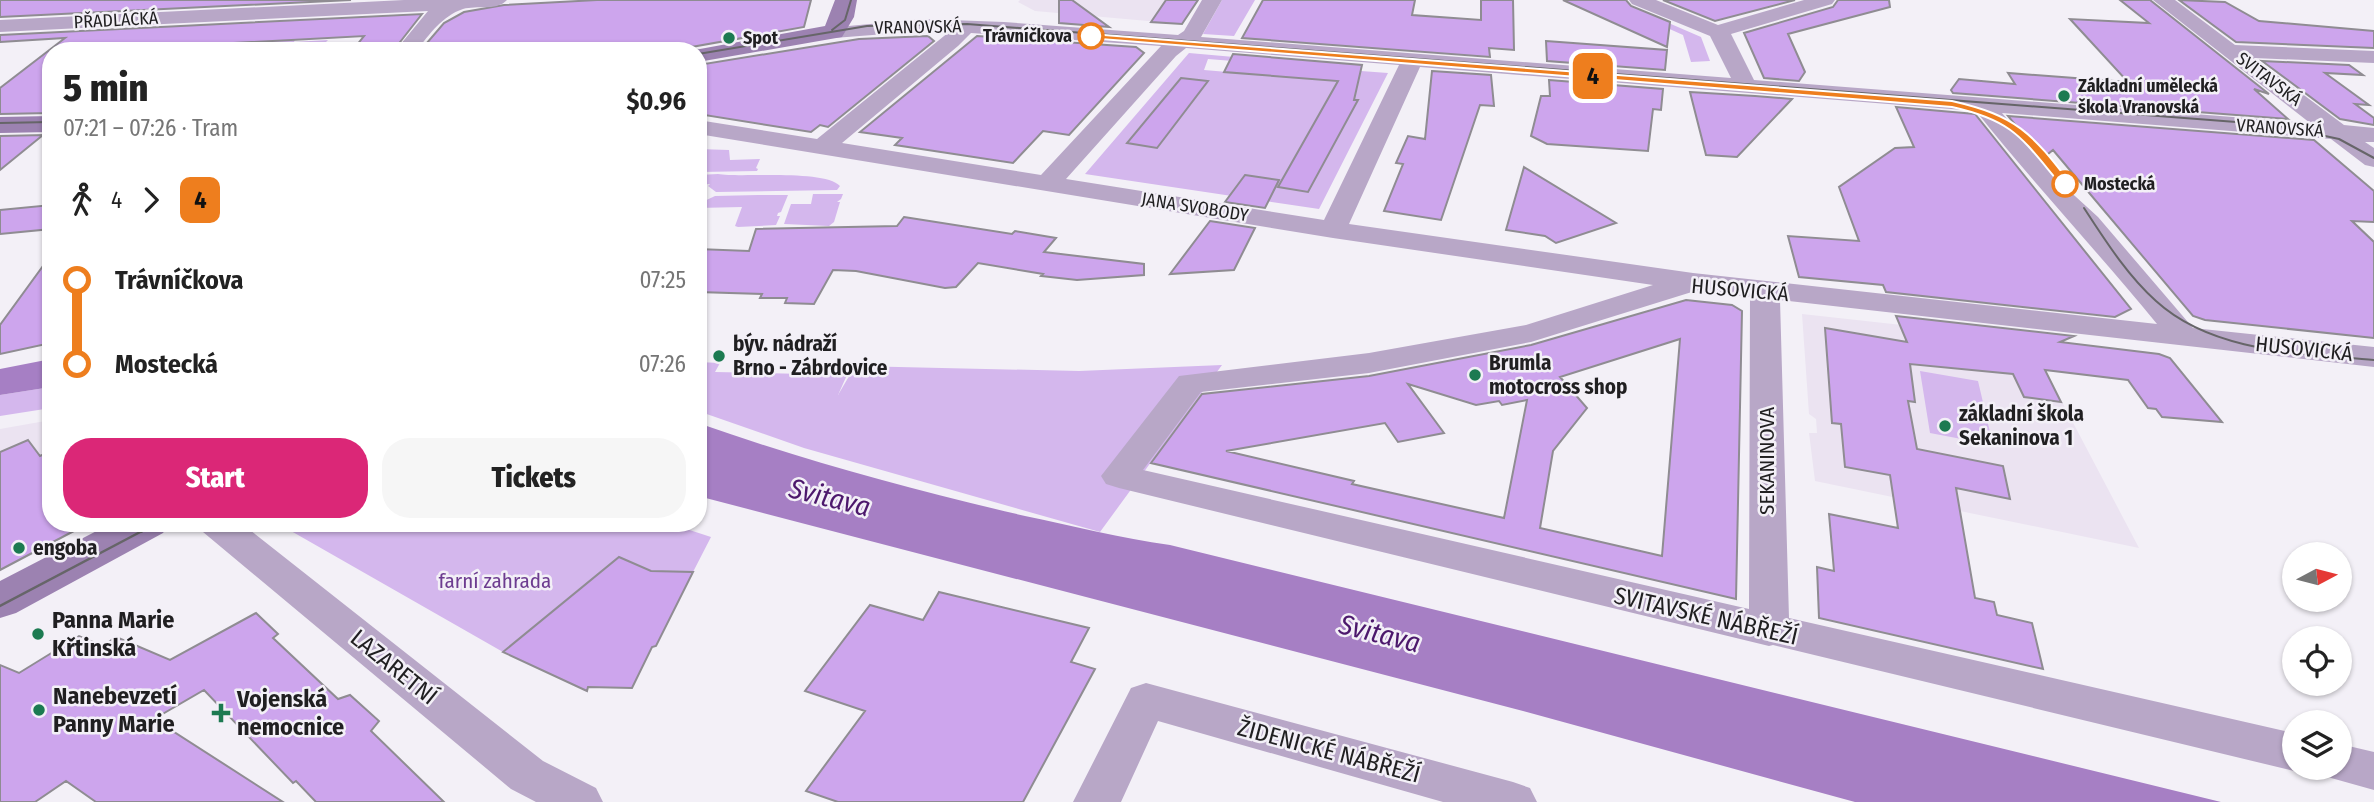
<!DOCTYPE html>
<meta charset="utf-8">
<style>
body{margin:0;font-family:"Fira Sans Condensed",sans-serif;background:#f6f6f6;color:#222;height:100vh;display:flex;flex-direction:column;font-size:26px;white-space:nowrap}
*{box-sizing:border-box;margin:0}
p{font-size:23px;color:#767676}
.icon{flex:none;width:38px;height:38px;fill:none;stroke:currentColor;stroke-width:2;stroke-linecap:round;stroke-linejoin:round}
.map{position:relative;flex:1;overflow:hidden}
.sheet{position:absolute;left:42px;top:42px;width:665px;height:490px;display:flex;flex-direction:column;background:#fff;border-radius:28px;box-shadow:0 2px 5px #0004}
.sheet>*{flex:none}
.badge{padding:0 14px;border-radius:10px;font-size:24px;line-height:46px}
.needle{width:46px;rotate:83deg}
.buttons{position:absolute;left:2282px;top:542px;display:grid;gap:14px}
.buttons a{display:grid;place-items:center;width:70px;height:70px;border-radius:50%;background:#fff;box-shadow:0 2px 5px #0004;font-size:35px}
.map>.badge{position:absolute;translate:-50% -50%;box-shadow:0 0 0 4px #fff}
.legs{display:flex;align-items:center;gap:10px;height:77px;padding:0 21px;font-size:23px}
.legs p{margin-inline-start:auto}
.headline{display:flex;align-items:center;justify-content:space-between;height:119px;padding:0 21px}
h1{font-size:38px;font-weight:800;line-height:52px}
.primary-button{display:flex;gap:14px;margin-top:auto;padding:14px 21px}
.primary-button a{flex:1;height:80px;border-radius:28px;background:#db2777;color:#fff;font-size:28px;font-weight:800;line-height:80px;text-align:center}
.primary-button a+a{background:#f6f6f6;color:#222}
ul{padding:0 21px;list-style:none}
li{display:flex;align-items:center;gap:24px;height:84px;font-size:26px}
li i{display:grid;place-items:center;width:10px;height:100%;margin:0 9px;background:currentColor}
li i::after{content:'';width:18px;height:18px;margin:-9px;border:5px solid;border-radius:50%;background:#fff}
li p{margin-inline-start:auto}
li:first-child i{background:linear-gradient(#0000 50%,currentColor 0)}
li:last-child i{background:linear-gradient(currentColor 50%,#0000 0)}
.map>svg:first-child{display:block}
.built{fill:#ebe3f1}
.green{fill:#d4b7ed}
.water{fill:#a67fc4}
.building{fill:#cda5ed;stroke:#8f8c92;stroke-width:2;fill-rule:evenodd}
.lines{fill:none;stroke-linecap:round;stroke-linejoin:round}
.street{fill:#b8a7c7;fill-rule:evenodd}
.secondary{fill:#9c82b1;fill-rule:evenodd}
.tram-far1{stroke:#666568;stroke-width:2}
.tram{stroke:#666568;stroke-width:2.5}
.line-1{fill:#ee7e1e;stroke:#fff;stroke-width:2}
.stop-1-dot{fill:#fff;stroke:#ee7e1e;stroke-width:3.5}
.poi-dot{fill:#1c7a51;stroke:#f3f0f7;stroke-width:2.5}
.labels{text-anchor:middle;stroke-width:5;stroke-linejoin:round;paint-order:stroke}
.far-street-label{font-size:18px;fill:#201f21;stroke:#f3f0f7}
.far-stop-label{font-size:18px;font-weight:bold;fill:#201f21;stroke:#f3f0f7;text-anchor:end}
.far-poi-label{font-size:18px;font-weight:bold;fill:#201f21;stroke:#f3f0f7;text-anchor:start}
.street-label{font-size:21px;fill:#201f21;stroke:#f3f0f7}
.poi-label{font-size:21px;font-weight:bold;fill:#201f21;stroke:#f3f0f7;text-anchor:start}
.park-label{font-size:21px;fill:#6d3c90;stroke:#f3f0f7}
.near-street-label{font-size:24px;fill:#201f21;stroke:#f3f0f7}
.near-poi-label{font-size:24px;font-weight:bold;fill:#201f21;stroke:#f3f0f7;text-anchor:start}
.near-water-label{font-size:28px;font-style:italic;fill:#4c186c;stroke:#f3f0f7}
</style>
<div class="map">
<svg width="2374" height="802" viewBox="0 0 2374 802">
<rect width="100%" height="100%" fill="#f3f0f7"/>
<path class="built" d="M1020,0H1198L1182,24L1035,11L1018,2Z
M1802,314L2029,339L2139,548L1815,481L1809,433H1817L1816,419L1809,414Z
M51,420V523L0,569V429Z"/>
<path class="green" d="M1222,0H1255L1234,36L1203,34Z
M1664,21L1701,37L1710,61L1691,62L1683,35L1654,22Z
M296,38L294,42L328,40L322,46L347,45L341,51H174L178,47Z
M1189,53L1234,57L1233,61L1208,59L1204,70L1358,83L1361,71L1388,73L1319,209L1085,174Z
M698,149L729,150L730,160L760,159L756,168L758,169L757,171L700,172Z
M718,174C739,178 824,169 840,186L837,190L716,192L708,186L710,184L698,185V175Z
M813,194H843L841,199L837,202H840L834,222L829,226L784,224L791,204H811Z
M758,195H788L781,212L778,213L777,216H780L776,225L738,227L735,226L742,207L698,208V204L715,196Z
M698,362L720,363L715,372L847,375L838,395L855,366L1079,371L1222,365L1100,532L804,448L698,411Z
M1920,371L1978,381L1993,445L1930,433Z
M51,387V408L0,416V395Z
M277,523H668L711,537L693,572L650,571L619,557L503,652Z"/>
<path class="water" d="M51,359V387L0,395V369Z
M698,423C806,461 914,490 1025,516C1073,526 1121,538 1170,545L2221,802H1855L1523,711L698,496Z"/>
<path class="building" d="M0,0H351L0,17Z
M597,0H811L804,27L669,51H420L444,23L464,12L504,5Z
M1059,0H1072L1109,27L1059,23Z
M1166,0H1198L1182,24L1151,22Z
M1263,0H1415L1412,15L1481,20V0H1513L1514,50L1489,48L1490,57L1242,38Z
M1563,0H1626L1631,6L1670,22L1667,47Z
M1663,0H1795L1715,21Z
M1838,0H1889L1890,7L1788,34L1805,72L1799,81L1764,78L1744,33L1833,7Z
M2120,0H2150L2269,94L2254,89L2288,119L1953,93L1951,90L1959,79L2015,84L2008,73L2128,82L2070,19L2149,23Z
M2179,0L2225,2L2259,21L2374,31V48L2236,42Z
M422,14L393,51H352L364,36L179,46L174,51H51V113L0,114V88L65,38L0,42V35Z
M928,36L934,41L828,127L820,125L811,132L698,114V65L859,39Z
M977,36L1136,47L1144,53L1069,135L1043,131L1013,163L895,145L902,138L860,132Z
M1546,41L1667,50L1665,70L1547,61Z
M1233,54L1362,65L1354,100H1358L1308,192L1278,187L1338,81L1224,72Z
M2262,61L2349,65L2363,75L2325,73L2369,105L2355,104L2374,118V125L2340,119Z
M1432,71L1491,75L1494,106L1480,105L1441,220L1384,211L1403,164L1396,163L1408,136L1425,139Z
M1181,78L1208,81L1157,148L1127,143Z
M1549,80L1663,89L1661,110L1653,109L1648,151L1547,144L1531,136L1541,96H1550Z
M1690,92L1755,96L1792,99L1737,157L1706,155Z
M1896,107L1975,114L2131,309L2115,317L1886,292L1883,285L1799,277L1788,236L1859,241L1839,187L1895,148L1914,147Z
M2008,116L2314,140L2374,191V222L2352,221L2374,242V338L2205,320L2193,316L2053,150L2043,158Z
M43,135L0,170V136Z
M1524,167L1616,223L1556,243L1545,236L1506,230Z
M1245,175L1279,180L1265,208L1225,202Z
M51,205V229L0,234V210Z
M904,217L1012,234L1015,231L1056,238L1044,252L1144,264V275L1077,280L1041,276L1043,274L978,263L956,287L945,288L856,271L833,270L814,304L785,303L787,298H760L762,294L698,292V249L749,251L756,229L897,226Z
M1210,221L1255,228L1234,270L1170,274Z
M51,255V343L0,354V325Z
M1686,300L1732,305L1742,311L1736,599L1151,463L1202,394L1369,376L1531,345ZM1680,339L1662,556L1540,528L1553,451L1587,408L1560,377ZM1408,384L1476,405L1499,401L1502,405L1527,400L1504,518L1352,484L1354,481L1226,451L1385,423L1398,442L1444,433Z
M1896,316L2074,336L2060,342L2159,354L2170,358L2222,422L2162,417L2156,409L2148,408L2128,380L2045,370L2061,402L2024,397L2013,374L1910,364L1915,402L1908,401L1917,449L2003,466L2010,499L1956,488L1975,598L1994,602L1997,615L2032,623L2043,669L1819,618L1817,567L1834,571L1829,514L1898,528L1890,475L1845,467L1841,424L1832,423L1825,328L1907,342Z
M28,440L40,456L51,451V523H89L0,570V452Z
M619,557L651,571L693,572L656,646L652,647L632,688L588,687L587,691L503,652Z
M939,592L1089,628L1071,662L1095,669L1023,802H838L806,791L865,711L805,691L870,605L923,620Z
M256,613L278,634L273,638L338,699L350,695L379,721L371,731L444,802H316L296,781L293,783L204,690L154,719L283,802H96L66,781L35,802H0V665L19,673L79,636L103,646L116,637L170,660Z"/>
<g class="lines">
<path class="street" d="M404,0H507C497,11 477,5 463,9C442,16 430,34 416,51H395L428,11L0,32V20Z
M1202,0H1222L1201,37L1731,78L1710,36L1632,4L1629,0H1656L1718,25L1804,0H1835L1832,4L1731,34L1754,80L2310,123L2153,0H2175L2235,45L2374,51V63L2254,58L2344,125L2374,128V142H2365L2374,148V167L2365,165L2331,139L2002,113L2064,186L2098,217L2193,328L2374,347V367L1780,300L1789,618L2294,733V768H2301L2294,771L1773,645L1769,646L1119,488L1106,484L1101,476L1179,376L1369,353L1526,325L1653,285L1333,238L698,134V120L817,139L949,32L924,31L834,38L827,36L824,32L827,28L924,19L1004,22L1178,35L1184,31ZM971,33L1161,46L1041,175L842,143L958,46ZM1186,48L1399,65L1324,220L1066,179L1176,56ZM1420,67L1976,111C2034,184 2098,252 2157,324L1693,273L1349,224ZM1695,291L1750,297L1749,609L1143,470L1201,392L1369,373L1531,342Z
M197,523H241L543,761L596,788L603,802H536L511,789L203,532Z
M1146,683L1513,782L1530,788L1537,802H1443L1158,721L1121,802H1073L1131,688Z
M2340,744L2374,752V790L2324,776L2320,768H2340Z"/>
<path class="secondary" d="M835,0H857L854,17L842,37L698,62V51H689L825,26Z
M51,116V132L0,133V117Z
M112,523H170L163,533L16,613L0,618V581Z"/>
<path class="tram-far1" d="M832,30L845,20L851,0
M698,54L867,26L967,24L2275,125L2339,139L2374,158
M1970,108L1996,116
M0,123L51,122
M2084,208C2105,240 2127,275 2156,301C2213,353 2301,353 2374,360
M141,532L158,523"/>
<path class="tram" d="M0,606L144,530"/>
</g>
<path class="line-1" d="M1091,34L1952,101C2017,116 2031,132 2071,184L2062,186C2022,139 2015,121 1952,107L1088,38Z"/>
<g class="stop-1-dot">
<circle cx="1091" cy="36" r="12"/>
<circle cx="2065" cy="184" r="12"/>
</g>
<g class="poi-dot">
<circle cx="729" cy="38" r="7"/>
<circle cx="2064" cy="96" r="7"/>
<circle cx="719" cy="356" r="7"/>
<circle cx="1475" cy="375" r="7"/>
<circle cx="1945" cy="426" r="7"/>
<circle cx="19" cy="548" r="7"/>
<circle cx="38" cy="634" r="7"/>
<circle cx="39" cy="710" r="7"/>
<path d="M217.5 702.5h7v7h7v7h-7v7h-7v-7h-7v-7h7z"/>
</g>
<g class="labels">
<g class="far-street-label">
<text transform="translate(116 20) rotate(-3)" y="6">PŘADLÁCKÁ</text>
<text transform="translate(918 27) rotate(-1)" y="6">VRANOVSKÁ</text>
<text transform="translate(2269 79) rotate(37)" y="6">SVITAVSKÁ</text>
<text transform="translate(2280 128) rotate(4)" y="6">VRANOVSKÁ</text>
<text transform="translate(1195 207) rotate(9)" y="6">JANA SVOBODY</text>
</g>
<g class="far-stop-label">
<text x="1072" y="42">Trávníčkova</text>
<text x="2084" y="190" text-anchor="start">Mostecká</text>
</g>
<g class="far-poi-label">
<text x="743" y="44">Spot</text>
<text x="2078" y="92">Základní umělecká<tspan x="2078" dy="21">škola Vranovská</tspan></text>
</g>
<g class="street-label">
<text transform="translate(1740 290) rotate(5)" y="7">HUSOVICKÁ</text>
<text transform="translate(2304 349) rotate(6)" y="7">HUSOVICKÁ</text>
<text transform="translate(1767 461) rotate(-90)" y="7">SEKANINOVA</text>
</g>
<g class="poi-label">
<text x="733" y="351">býv. nádraží<tspan x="733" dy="24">Brno - Zábrdovice</tspan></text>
<text x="1489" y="370">Brumla<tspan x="1489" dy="24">motocross shop</tspan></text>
<text x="1959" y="421">základní škola<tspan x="1959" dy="24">Sekaninova 1</tspan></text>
<text x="33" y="555">engoba</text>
</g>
<g class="park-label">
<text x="495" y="588">farní zahrada</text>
</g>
<g class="near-street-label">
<text transform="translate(1706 616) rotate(13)" y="8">SVITAVSKÉ NÁBŘEŽÍ</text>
<text transform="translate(394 667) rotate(39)" y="8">LAZARETNÍ</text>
<text transform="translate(1329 751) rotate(15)" y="8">ŽIDENICKÉ NÁBŘEŽÍ</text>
</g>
<g class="near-poi-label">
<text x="52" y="628">Panna Marie<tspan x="52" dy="28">Křtinská</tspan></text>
<text x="53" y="704">Nanebevzetí<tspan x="53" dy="28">Panny Marie</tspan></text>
<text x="237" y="707">Vojenská<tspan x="237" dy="28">nemocnice</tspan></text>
</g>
<g class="near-water-label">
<text transform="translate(830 497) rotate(14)" y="10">Svitava</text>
<text transform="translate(1380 633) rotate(14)" y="10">Svitava</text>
</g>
</g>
</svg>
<div class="buttons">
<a><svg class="needle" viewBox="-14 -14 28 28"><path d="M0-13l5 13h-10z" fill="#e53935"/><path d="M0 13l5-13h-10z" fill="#767676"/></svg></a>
<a><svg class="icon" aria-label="locate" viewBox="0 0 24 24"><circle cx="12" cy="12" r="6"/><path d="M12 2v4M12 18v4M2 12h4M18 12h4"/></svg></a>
<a><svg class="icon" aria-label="layers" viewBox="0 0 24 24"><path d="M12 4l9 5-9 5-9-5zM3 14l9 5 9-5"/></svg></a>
</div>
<b class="badge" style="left:1593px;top:76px;background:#ee7e1e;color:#111">4</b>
<section class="sheet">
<div class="headline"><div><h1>5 min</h1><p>07:21 – 07:26 · Tram</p></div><b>$0.96</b></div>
<div class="legs"><svg class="icon" aria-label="walk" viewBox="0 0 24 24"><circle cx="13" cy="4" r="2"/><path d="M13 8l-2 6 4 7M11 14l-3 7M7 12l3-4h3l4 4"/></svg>4<svg class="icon" aria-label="forward" viewBox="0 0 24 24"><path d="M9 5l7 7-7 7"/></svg><b class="badge" style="background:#ee7e1e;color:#111">4</b></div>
<ul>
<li><i style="color:#ee7e1e"></i><b>Trávníčkova</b><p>07:25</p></li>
<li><i style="color:#ee7e1e"></i><b>Mostecká</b><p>07:26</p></li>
</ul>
<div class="primary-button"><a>Start</a><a>Tickets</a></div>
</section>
</div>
